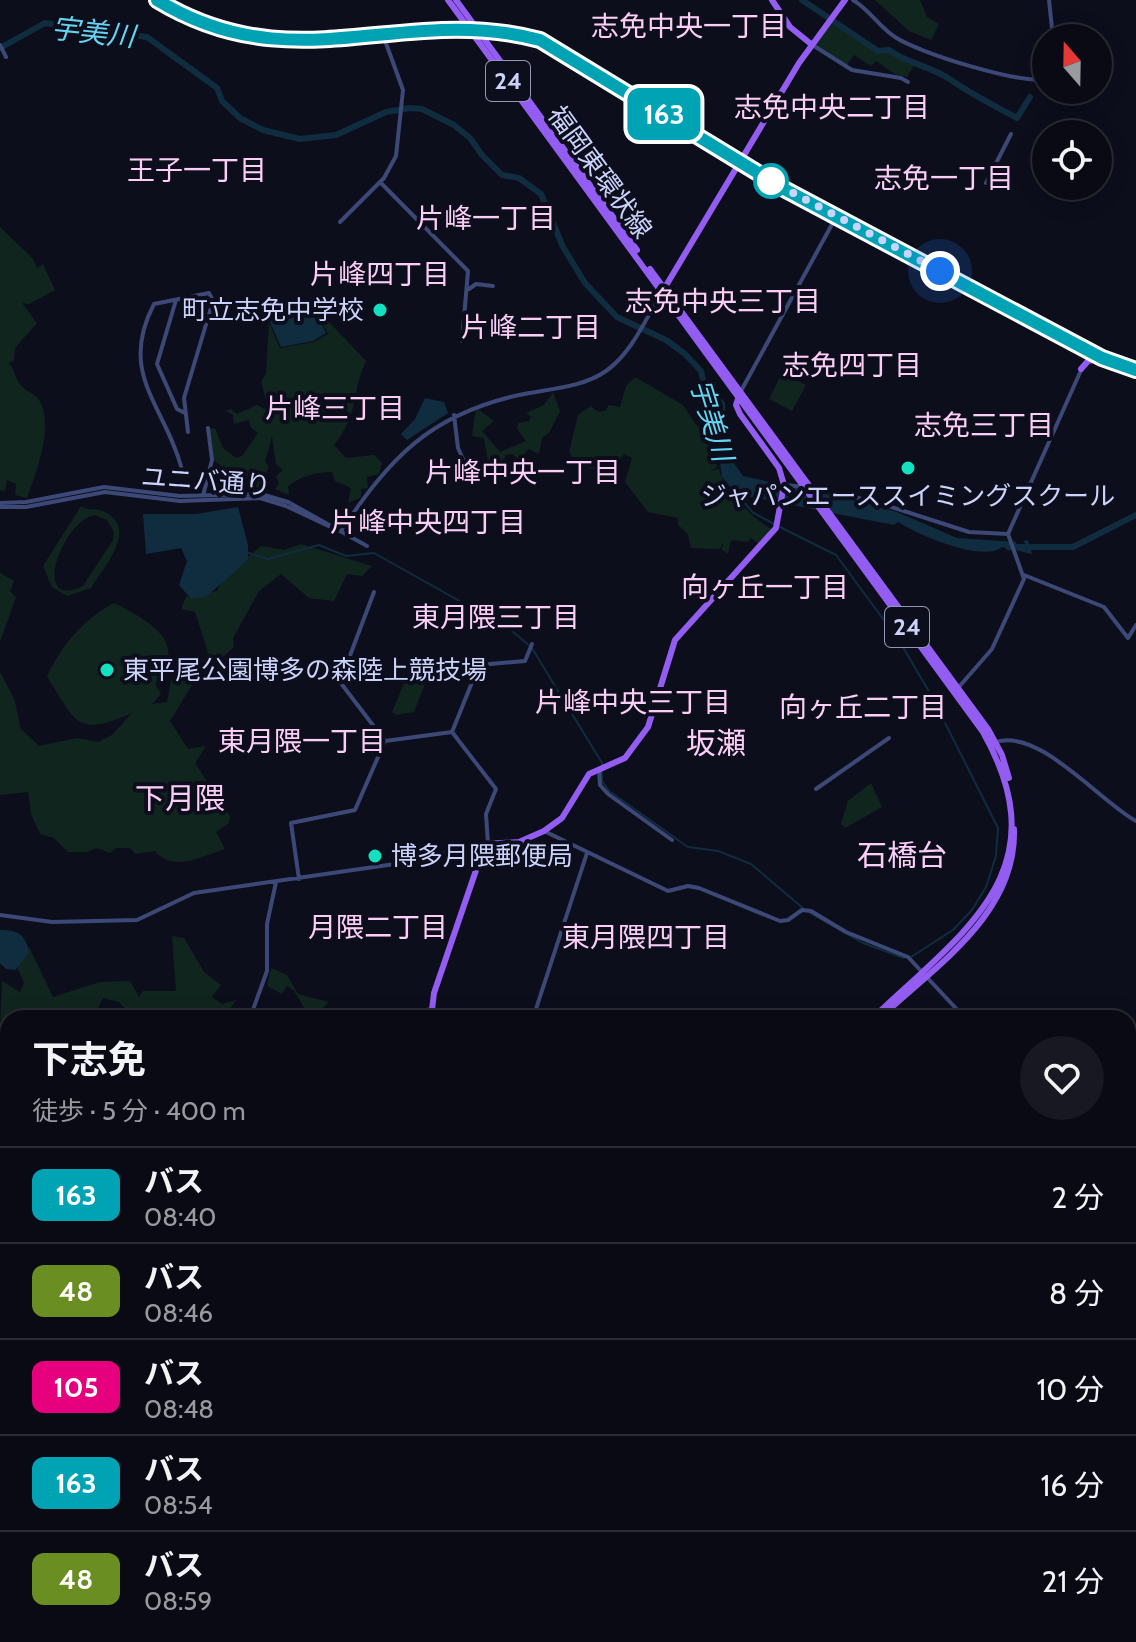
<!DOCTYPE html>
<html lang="ja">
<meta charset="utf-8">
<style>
body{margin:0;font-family:Cabin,"Noto Sans JP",sans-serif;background:#181822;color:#f1f3f6;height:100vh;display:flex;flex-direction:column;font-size:30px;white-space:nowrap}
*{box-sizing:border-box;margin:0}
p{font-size:26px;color:#999aa0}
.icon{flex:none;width:44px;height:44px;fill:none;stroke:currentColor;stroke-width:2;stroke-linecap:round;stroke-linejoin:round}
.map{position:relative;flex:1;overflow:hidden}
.sheet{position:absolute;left:0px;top:1010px;width:1136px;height:632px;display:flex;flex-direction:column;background:#0a0a15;border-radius:24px 24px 0 0;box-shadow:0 4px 20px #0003,0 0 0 2px #2a2b34}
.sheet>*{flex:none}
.badge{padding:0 16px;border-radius:12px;font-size:28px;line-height:52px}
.needle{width:52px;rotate:340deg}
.tools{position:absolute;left:1032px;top:24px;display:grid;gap:16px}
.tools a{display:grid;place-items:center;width:80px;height:80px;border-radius:50%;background:#0a0a15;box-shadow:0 4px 20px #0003,0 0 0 2px #2a2b34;font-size:40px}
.you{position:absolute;width:40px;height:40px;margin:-20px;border:6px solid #fff;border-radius:50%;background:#1a73e8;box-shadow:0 0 0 12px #1a73e833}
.map>.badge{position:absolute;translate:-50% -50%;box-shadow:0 0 0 4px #fff}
.round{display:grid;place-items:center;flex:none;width:84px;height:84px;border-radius:42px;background:#181822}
.summary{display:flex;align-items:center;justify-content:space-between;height:136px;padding:0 32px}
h1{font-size:38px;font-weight:700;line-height:60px}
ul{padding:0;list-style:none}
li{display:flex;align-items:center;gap:24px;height:96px;padding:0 32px;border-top:2px solid #2a2b34}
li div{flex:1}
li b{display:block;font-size:30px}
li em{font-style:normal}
li .badge{min-width:88px;font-weight:700;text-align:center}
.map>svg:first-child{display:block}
.green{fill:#11251f;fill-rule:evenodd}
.water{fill:#0f2d3e}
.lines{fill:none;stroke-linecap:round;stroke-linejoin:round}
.stream{stroke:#0f2d3e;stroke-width:2}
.river{stroke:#0f2d3e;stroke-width:6}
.tertiary{stroke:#3c4977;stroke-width:4}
.secondary{stroke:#6b8af3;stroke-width:5}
.primary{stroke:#945df1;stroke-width:6}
.trunk{stroke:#c258dc;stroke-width:6}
.motorway{stroke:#f052c6;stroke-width:7}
.line-casing{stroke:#fff;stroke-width:18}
.line{stroke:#00a3b4;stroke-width:12}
.walk{stroke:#ccd3fb;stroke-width:8;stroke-dasharray:0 14.4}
.stop-dot{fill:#fff;stroke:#00a3b4;stroke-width:4}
.poi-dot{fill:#13e0c1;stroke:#0d0e1c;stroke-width:3}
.labels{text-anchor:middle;stroke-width:8;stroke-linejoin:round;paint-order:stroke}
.shield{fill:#0d0e1c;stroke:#9398b8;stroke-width:2}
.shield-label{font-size:24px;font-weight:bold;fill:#ccd3fb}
.street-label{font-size:26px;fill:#ccd3fb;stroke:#0d0e1c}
.poi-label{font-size:26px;fill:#ccd3fb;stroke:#0d0e1c;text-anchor:start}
.neighbourhood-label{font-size:28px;fill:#fbcef6;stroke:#0d0e1c}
.water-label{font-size:28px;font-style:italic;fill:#63d4f2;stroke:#0d0e1c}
.quarter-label{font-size:30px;fill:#fbcef6;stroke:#0d0e1c}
</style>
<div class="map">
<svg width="1136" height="1642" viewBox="0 0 1136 1642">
<rect width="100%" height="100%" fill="#0d0e1c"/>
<path class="green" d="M875,0H920L927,17L939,24L931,40L909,31Z
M832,19L878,53L889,51L908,64H915L907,77L895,74L876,61L871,66L854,55L847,65L815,44Z
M0,227L33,259L37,268L43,264L55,290L29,304L22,303L37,323L15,348L14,361L8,363C15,369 14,376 20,384C25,392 34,392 39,400C55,426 36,472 27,498L15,495L16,484L7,480L5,491L0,490Z
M278,296L281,303L314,297L330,323L366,361C350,397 360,412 334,445L346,458L374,455L382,463L379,474L367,477L368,488L361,489V497L348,503L351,488L335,481L332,472C317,472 301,476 288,486L289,495L275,489L279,484L276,476L283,470L276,464L272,436L265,462L269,466L266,474L270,485C232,495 234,473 210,457V429L215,428L223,448L236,458L242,456L258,433L251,428L249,420L234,424L233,415L226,411L231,409L237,414L257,405L269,411L261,381L266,374L269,322L280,348L314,342L328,334L311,301L277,306L271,301Z
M782,373L806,385L792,411L769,399Z
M635,377L683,405L696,425L713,435L717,467L710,471L719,469C723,490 755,521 772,529L761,545L751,538L747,542L731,540L728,554L722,550L723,542L720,549L691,548L688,534L678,525V518L648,512L625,482L632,458L624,454L611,474L576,464L569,452L578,415L591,406L598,412L605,411L609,405L620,407L626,386Z
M553,392L560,411L549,433L542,438L539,454L528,449L520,460L512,454L505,455L504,462L494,469L496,477L491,479L484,438L472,436L476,408L494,421L482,431L500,452L526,441L517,429L518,423L529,421L531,417L526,413L544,405Z
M81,506C90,512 96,507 105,512C139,529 103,568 91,588L67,596L52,587L43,566ZM95,515L107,520L114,532L113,540L83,586C30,612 61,521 95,515Z
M301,544L372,566L362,576L347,574L334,601L309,598L281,574L259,591L233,638L234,647L192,685L170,721L188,749L206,746L195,763L230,816L229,823L216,832L225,849C202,856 173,873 155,851L136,854L130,848H116L110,853L97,848L86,852H68L54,838L40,834L31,814L28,792L0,795V672L14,698L21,729L39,746L77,738L98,742L112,735L132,713C75,738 77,722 47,677C61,645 84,619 114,603C145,619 192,641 155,684L161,694L152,704L167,702L171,681L180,666L198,668L208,652L195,612L181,609L186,597L217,591L223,578L261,546L284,550Z
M0,573L14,581L10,591L16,597L0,642Z
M408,674L426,681L414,712L396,715L392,712Z
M871,783L882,807L845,828L841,824L848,801Z
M172,936L184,938L204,972L221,985L212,997L222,1004L236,1000L224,1018H133L119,1002L103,998L98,1008L102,1018H8V1039L0,1032L2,981L20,992L24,983L15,962L29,947L53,997L100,982L130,981L139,997L143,991H176Z
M271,968L287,975L298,994L329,1002L312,1018H303L305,1009L294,991L287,986L282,994L267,986Z
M245,1634H411L406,1642H243Z
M861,1634H987L984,1642H864Z
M1002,1634H1091L1084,1642H993Z"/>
<path class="water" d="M311,303L326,333L313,341L281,347L270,322L275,308Z
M710,382L725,403L729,456L743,476L866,503L897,512L957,538L1016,542L1017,548H1024L1027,546L1023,541L1028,540L1032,554L1002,547C983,563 918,535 898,522L894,525L736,494L722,477L716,432L694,394Z
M425,398L444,402L448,413L407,440L401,434L415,419Z
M238,507L248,545V560L206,597L191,599L179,585L187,561L181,548L146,554L143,514H196Z
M0,930C19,930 26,935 29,953L15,970L6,969L0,963Z"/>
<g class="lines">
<path class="stream" d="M737,493L752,512L774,524
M780,527L836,555L900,642L931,695L998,828L996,856L986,887L972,910L953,930L911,957
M246,552L268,559L319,545L346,556L374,553L511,630L532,648L558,691L602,763V781L609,791L688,847L718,851L751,864L804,909
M810,913L863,943L904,958
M0,1197L8,1203
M0,1597L8,1602
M349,1639L350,1634
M25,1642V1641
M240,1642L241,1634"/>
<path class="river" d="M802,0L878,51L889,50C908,64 931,66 951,80C971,94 995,106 1017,118L1030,97
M0,48L45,23L147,37L217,88L222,101L240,118L263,130L300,139L336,135L386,112L410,108L422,109L454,125L470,138L482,155L502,175L519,178L541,194L563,247L585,283L617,317L666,340L685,354L701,371L706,394
M1008,547H1073L1136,515"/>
<path class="tertiary" d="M853,0C870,10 879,27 895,37C919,53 1019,84 1046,79
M1049,0L1053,38
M811,44L852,70L901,78L908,82
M0,45L6,57
M380,182L468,271L462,341
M986,183L1011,134
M340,222L384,178L396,156L403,90L383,35
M469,289L476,284L493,286
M176,300L157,364L177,409L185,413
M741,391L836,217
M454,415L458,448L468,470
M182,470C166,406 117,375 154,304L209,293L213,301L184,398L188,432
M785,485L804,487
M812,488L876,502L969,532L1008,534
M203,496L212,460L208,428
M0,503L26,502L104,487L180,496L261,494L288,502L367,546
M0,507H26L105,492L180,501L260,498L286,506L339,531
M341,531C390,458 429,415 519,395C547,389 582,388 606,371C632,353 646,318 662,292
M1024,575L1104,607L1128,638L1136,625
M374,592L340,682L385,741
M958,688L992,649L1024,579L1008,534L1082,368
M452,732L479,665L525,661L532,644
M452,732L496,789L486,814L488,844
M385,741L452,732
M993,743C1037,725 1099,801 1136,821
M599,770L600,785L608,794L672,840
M816,789L889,738
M544,831L668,891L688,886L699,888L780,921L788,920L802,910L811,911L846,932L908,957L965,1018
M299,879L291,823L355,810L385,741
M0,915L52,922L137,920L194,893L402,863L485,844
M250,1018L267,971V924L276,882
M397,1018L431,1009
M533,1018L587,853
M1128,1074L1136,1072
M1128,1199L1136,1198
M1128,1329H1136
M167,1642L172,1634"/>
<path class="secondary" d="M492,1634L501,1642"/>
<path class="primary" d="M157,0L215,28L274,41L318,42L477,28L540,40L786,190L1102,358L1136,370
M448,0L983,732C1061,871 965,930 873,1018
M456,0L637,250
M772,0L790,27L811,44
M650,269L988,729L1002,755L1009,778
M664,289L799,63L845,0
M1081,369L1088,361L1102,358
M431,1018L434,993L485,844L519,842L544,831L562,818L589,774L625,758L648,727L675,640L776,528L784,485L779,468L740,414L736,405L739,396
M880,1018C935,966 1017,914 1014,829
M0,1157L8,1163
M0,1507L8,1501
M0,1513L8,1506
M418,1642L425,1634"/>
<path class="trunk" d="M0,1618L8,1623
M49,1634L64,1642"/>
<path class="motorway" d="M0,1611L8,1615
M32,1634L45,1641
M42,1634L56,1642"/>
</g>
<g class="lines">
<defs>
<path id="line" d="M157,0C295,84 402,3 540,40L786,190L1102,358L1136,370"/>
</defs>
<use href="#line" class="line-casing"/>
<use href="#line" class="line"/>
<path class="walk" d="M771,181L763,177L940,271"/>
</g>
<circle class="stop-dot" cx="771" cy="181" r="16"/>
<g class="poi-dot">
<circle cx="380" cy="310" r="8"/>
<circle cx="908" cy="468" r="8"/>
<circle cx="107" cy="670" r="8"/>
<circle cx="375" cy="856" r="8"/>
</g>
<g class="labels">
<g class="shield">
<rect x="486" y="61" width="44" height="40" rx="6"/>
<rect x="885" y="607" width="44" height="40" rx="6"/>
</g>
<g class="shield-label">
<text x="508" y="89">24</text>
<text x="907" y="635">24</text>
</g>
<g class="street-label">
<text transform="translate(600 172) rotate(54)" y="9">福岡東環状線</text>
<text transform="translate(206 481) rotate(4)" y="9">ユニバ通り</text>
</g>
<g class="poi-label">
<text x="364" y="319" text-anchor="end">町立志免中学校</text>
<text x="908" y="505" text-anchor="middle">ジャパンエーススイミングスクール</text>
<text x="123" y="679">東平尾公園博多の森陸上競技場</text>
<text x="391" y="865">博多月隈郵便局</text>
</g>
<g class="neighbourhood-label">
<text x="689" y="36">志免中央一丁目</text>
<text x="832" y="117">志免中央二丁目</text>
<text x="197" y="180">王子一丁目</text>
<text x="944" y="188">志免一丁目</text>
<text x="486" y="228">片峰一丁目</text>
<text x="380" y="284">片峰四丁目</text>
<text x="723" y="311">志免中央三丁目</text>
<text x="531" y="337">片峰二丁目</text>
<text x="852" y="375">志免四丁目</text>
<text x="335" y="418">片峰三丁目</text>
<text x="984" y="435">志免三丁目</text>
<text x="523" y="482">片峰中央一丁目</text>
<text x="428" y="532">片峰中央四丁目</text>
<text x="765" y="597">向ヶ丘一丁目</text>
<text x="496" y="627">東月隈三丁目</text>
<text x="633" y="712">片峰中央三丁目</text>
<text x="863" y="717">向ヶ丘二丁目</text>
<text x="302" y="751">東月隈一丁目</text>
<text x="378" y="937">月隈二丁目</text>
<text x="646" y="947">東月隈四丁目</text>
</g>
<g class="water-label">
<text transform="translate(93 32) rotate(6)" y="10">宇美川</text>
<text transform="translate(712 420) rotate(73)" y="10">宇美川</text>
</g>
<g class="quarter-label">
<text x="716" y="754">坂瀬</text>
<text x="180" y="809">下月隈</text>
<text x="902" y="866">石橋台</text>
</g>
</g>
</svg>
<div class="tools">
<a><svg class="needle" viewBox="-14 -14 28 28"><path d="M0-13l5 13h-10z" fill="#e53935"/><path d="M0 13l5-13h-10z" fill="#999aa0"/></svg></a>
<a><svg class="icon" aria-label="locate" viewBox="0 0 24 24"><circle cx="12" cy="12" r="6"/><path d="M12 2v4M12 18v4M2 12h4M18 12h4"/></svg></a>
</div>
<div class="you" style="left:940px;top:271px"></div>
<b class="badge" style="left:664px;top:114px;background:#00a3b4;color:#fff">163</b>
<section class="sheet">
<div class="summary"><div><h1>下志免</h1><p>徒歩 · 5 分 · 400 m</p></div><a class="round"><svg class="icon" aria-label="heart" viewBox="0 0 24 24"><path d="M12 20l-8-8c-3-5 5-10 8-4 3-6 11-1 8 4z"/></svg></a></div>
<ul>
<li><span class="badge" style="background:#00a3b4;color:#fff">163</span><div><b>バス</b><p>08:40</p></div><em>2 分</em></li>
<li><span class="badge" style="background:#6b8e23;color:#fff">48</span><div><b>バス</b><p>08:46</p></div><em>8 分</em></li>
<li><span class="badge" style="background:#e6007e;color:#fff">105</span><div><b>バス</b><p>08:48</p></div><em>10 分</em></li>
<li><span class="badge" style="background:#00a3b4;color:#fff">163</span><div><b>バス</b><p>08:54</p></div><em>16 分</em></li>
<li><span class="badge" style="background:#6b8e23;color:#fff">48</span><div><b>バス</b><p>08:59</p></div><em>21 分</em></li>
</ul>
</section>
</div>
